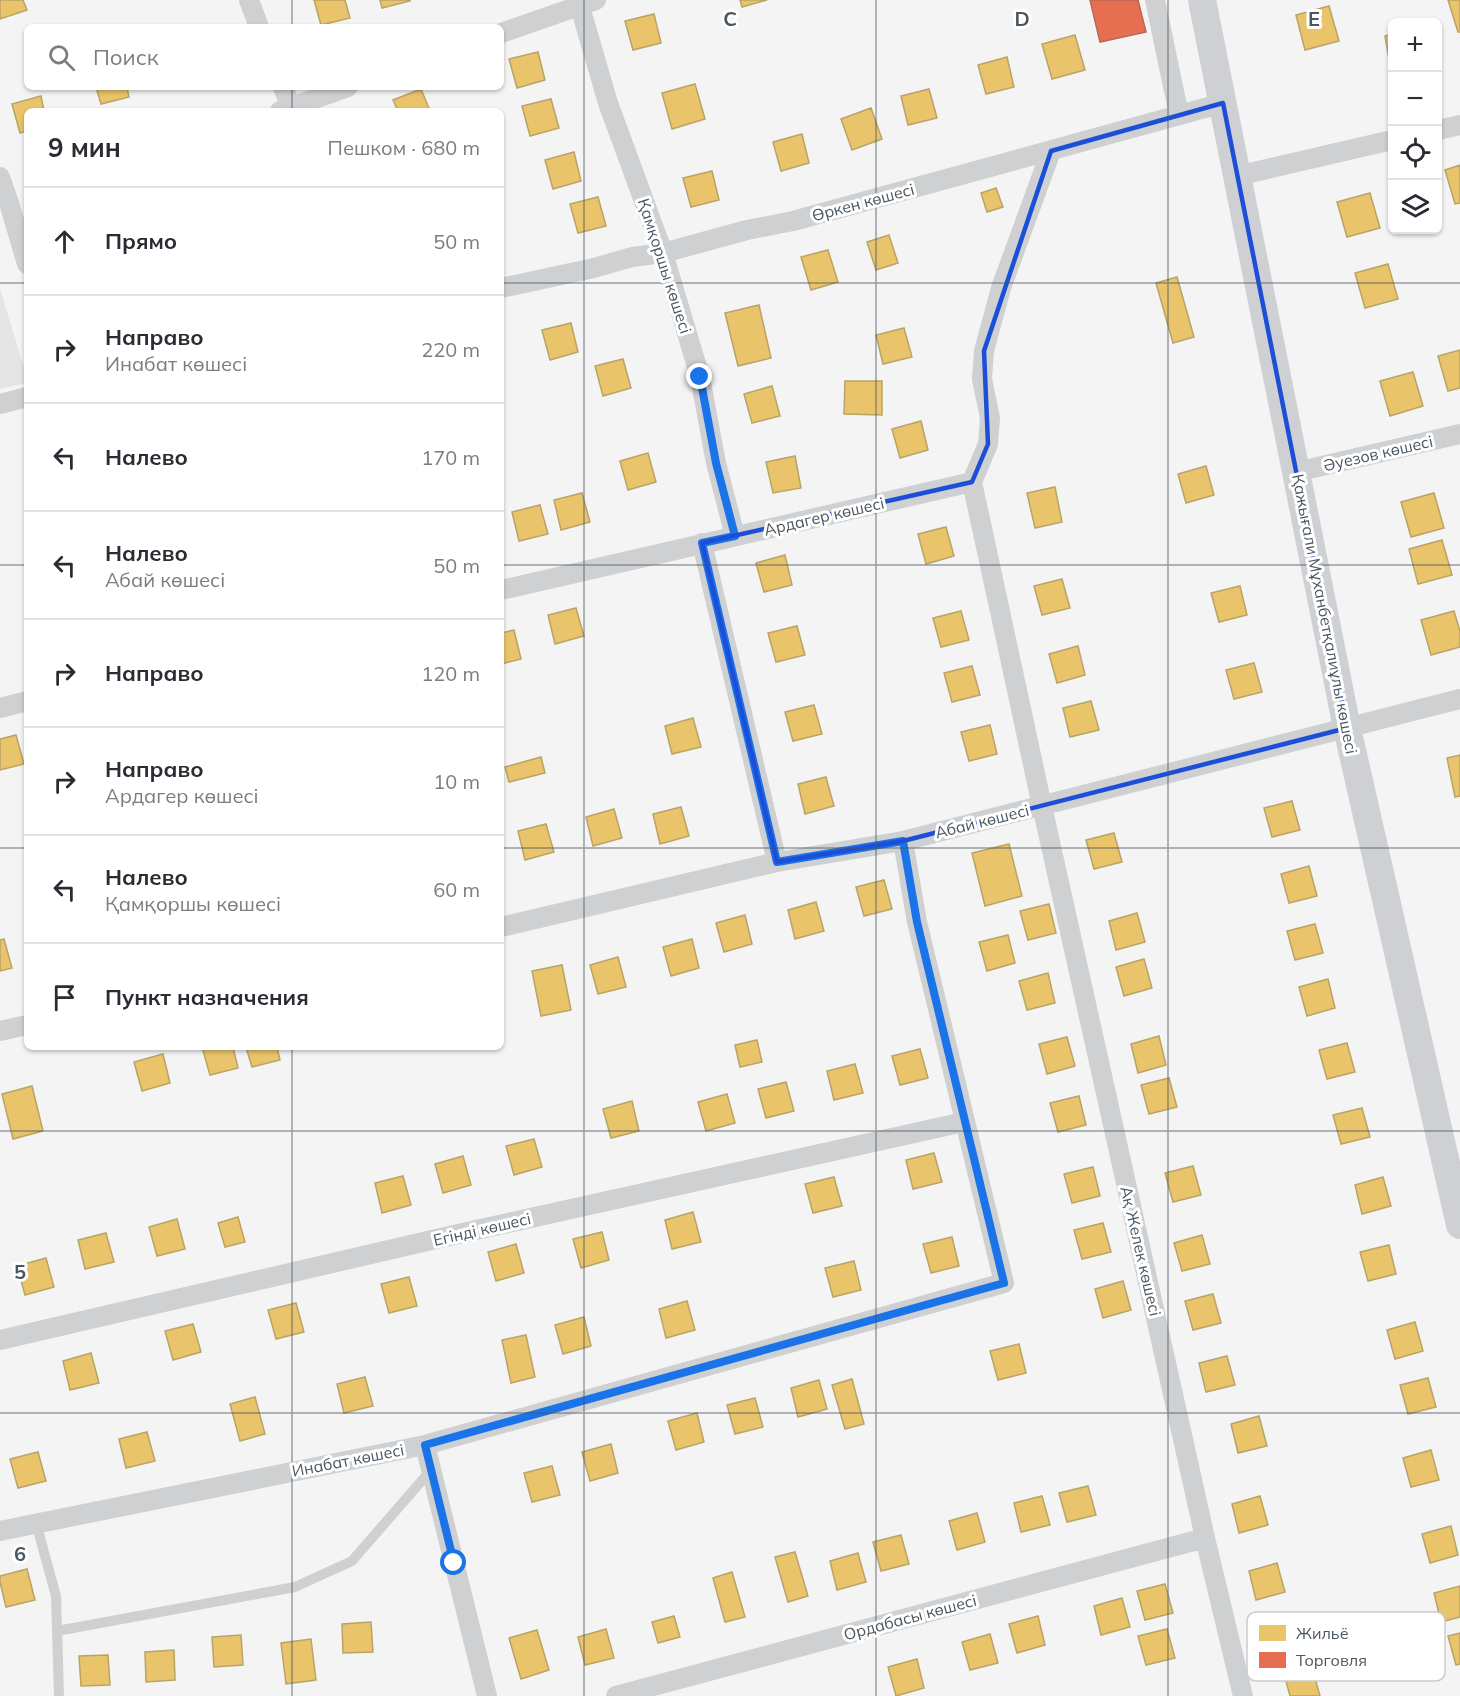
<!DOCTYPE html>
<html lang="ru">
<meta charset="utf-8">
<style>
body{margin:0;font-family:Mulish,sans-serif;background:#f2f2f3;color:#2b2b33}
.controls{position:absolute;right:18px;top:18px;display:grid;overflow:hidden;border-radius:9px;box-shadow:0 2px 4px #0004}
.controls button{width:54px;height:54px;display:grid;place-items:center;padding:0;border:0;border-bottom:2px solid #e1e1e2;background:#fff;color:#2b2b33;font:30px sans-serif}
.stop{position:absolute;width:18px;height:18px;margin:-14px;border:4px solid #1a73e8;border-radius:50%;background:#fff}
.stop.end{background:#1a73e8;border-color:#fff;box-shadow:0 2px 6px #0008}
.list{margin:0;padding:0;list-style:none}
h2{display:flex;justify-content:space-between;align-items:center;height:78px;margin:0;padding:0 24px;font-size:26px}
h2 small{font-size:20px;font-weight:400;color:#7c7c81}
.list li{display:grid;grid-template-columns:39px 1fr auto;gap:18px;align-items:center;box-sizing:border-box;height:108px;padding:0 24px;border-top:2px solid #e1e1e2}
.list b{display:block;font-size:22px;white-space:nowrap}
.list p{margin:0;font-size:20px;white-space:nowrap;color:#7c7c81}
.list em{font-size:20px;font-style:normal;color:#7c7c81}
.icon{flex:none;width:33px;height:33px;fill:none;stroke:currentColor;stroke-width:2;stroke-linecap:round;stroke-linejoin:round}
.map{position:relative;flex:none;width:1460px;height:1696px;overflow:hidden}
.search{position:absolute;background:#fff;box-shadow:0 2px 4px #0004;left:24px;top:24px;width:480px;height:66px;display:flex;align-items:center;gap:15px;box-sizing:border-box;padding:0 21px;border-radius:9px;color:#7c7c81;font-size:22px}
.panel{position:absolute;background:#fff;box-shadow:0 2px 4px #0004;left:24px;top:108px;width:480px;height:942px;border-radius:9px}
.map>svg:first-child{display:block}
</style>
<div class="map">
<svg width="1460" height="1696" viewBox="0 0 1460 1696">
<rect width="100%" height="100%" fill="#f4f4f4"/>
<path fill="#e6e5e6" d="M 0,289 L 27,377 L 27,383 L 0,389 Z"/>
<path fill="#e9c46a" stroke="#b9a367" stroke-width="1.5" d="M 0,0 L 23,0 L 27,10 L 0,19 Z
M 314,0 L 345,0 L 350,18 L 321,25 Z
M 380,0 L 410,0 L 410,1 L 382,8 Z
M 740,0 L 767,0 L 742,7 Z
M 1448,0 L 1460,0 L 1460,32 L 1458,32 Z
M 1329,6 L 1339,41 L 1305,50 L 1296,15 Z
M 654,14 L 661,43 L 633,50 L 625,21 Z
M 1392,34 L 1392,75 L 1385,36 Z
M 1075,35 L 1085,70 L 1052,79 L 1042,44 Z
M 538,52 L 545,80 L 517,88 L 509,59 Z
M 1007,57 L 1014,87 L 986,94 L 978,65 Z
M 695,84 L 705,119 L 672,129 L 662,93 Z
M 96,87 L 127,87 L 129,97 L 101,104 Z
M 421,89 L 430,111 L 398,111 L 393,100 Z
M 929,89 L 937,118 L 908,125 L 901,96 Z
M 41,96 L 44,111 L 27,111 L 27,131 L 20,133 L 12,104 Z
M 551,99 L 559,128 L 530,136 L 522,106 Z
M 871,108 L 882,139 L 852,150 L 841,119 Z
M 802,134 L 809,163 L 781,171 L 773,142 Z
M 574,152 L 581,181 L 553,189 L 545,160 Z
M 1460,165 L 1460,203 L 1455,204 L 1445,170 Z
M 712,171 L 719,200 L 691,207 L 683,178 Z
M 996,188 L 1003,207 L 987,212 L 981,193 Z
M 1370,193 L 1380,228 L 1347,237 L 1337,202 Z
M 598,197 L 606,226 L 578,233 L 570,204 Z
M 889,235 L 898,263 L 876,270 L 867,242 Z
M 828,250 L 838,282 L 811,290 L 801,257 Z
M 1388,264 L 1398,299 L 1365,308 L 1355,273 Z
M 1177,277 L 1194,337 L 1173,343 L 1156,283 Z
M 759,305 L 771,358 L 738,366 L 725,313 Z
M 571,323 L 578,352 L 550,360 L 542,330 Z
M 904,328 L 912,357 L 883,364 L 876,335 Z
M 1460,350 L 1460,388 L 1448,391 L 1438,356 Z
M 623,359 L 631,388 L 603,396 L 595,366 Z
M 1413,372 L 1423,406 L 1390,416 L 1380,381 Z
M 845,381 L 882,381 L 882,415 L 844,414 Z
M 772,386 L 780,416 L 752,423 L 744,394 Z
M 921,421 L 928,450 L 900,458 L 892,429 Z
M 648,453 L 656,482 L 628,490 L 620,461 Z
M 795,456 L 801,488 L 773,493 L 766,462 Z
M 1206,466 L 1214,495 L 1186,503 L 1178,474 Z
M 1055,487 L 1062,522 L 1035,528 L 1027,493 Z
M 582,493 L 590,522 L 561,530 L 554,500 Z
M 1434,493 L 1444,528 L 1411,537 L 1401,502 Z
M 540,505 L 548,534 L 519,541 L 512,512 Z
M 946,527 L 954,556 L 926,564 L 918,534 Z
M 1442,540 L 1452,575 L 1418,584 L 1409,549 Z
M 785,555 L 792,585 L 764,592 L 756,563 Z
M 1062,579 L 1070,608 L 1042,615 L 1034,586 Z
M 1240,586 L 1247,615 L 1219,622 L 1211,593 Z
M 576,608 L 584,636 L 555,644 L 548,615 Z
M 961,611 L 969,640 L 941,647 L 933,618 Z
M 1454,611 L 1460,631 L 1460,647 L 1431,655 L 1421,620 Z
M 797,626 L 805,655 L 776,662 L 768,633 Z
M 514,630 L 521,659 L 501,664 L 501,633 Z
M 1078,646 L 1085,675 L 1057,683 L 1049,654 Z
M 1254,663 L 1262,692 L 1234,699 L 1226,670 Z
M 972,666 L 980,695 L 952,702 L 944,673 Z
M 1091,701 L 1099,730 L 1070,737 L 1063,708 Z
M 814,705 L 822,734 L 793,741 L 785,712 Z
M 693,718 L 701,747 L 672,754 L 665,726 Z
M 990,725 L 997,754 L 969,761 L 961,732 Z
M 16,735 L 24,764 L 0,770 L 0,739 Z
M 1460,755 L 1460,796 L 1455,797 L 1447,758 Z
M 541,757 L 545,773 L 509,782 L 505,767 Z
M 826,777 L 834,806 L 805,814 L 798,784 Z
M 1292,801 L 1300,830 L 1272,837 L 1264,808 Z
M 681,807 L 689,836 L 660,844 L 653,814 Z
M 614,809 L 622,838 L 593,846 L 586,817 Z
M 546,824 L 554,852 L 525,860 L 518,831 Z
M 1114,833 L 1122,862 L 1094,869 L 1086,840 Z
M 1009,844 L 1022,896 L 985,906 L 972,853 Z
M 1309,866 L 1317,896 L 1289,903 L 1281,874 Z
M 884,880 L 892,909 L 864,916 L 856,887 Z
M 816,902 L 824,931 L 795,939 L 788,910 Z
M 1049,904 L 1056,933 L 1028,940 L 1020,911 Z
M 1137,913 L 1145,942 L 1116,950 L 1109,921 Z
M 745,915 L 752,944 L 724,952 L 716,923 Z
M 1315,924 L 1323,953 L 1295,960 L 1287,931 Z
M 1008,935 L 1015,963 L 987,971 L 979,942 Z
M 4,939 L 12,968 L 0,971 L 0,940 Z
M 692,939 L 699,968 L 671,976 L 663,947 Z
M 618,957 L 626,987 L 598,994 L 590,965 Z
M 1144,959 L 1152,988 L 1124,996 L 1116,967 Z
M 562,965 L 571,1010 L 541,1016 L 532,971 Z
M 1048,973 L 1055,1003 L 1027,1010 L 1019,981 Z
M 1328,979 L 1335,1008 L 1307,1016 L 1299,987 Z
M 1159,1036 L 1166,1065 L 1138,1073 L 1131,1044 Z
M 1067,1037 L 1075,1066 L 1047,1074 L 1039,1044 Z
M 757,1040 L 762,1062 L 740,1067 L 735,1045 Z
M 1347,1043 L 1355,1072 L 1327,1079 L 1319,1050 Z
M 202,1047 L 233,1047 L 238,1068 L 210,1075 Z
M 246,1047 L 277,1047 L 280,1060 L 252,1067 Z
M 920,1049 L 928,1078 L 900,1085 L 892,1056 Z
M 163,1054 L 170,1083 L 142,1091 L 134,1062 Z
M 855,1064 L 863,1093 L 834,1100 L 827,1071 Z
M 1169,1078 L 1177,1107 L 1149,1114 L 1141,1085 Z
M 786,1082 L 794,1111 L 766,1118 L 758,1089 Z
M 32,1086 L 43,1131 L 13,1139 L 2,1094 Z
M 727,1094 L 735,1123 L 706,1131 L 698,1102 Z
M 1079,1096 L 1086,1125 L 1058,1132 L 1050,1103 Z
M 632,1101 L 639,1131 L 611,1138 L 603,1109 Z
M 1362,1108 L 1370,1137 L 1341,1144 L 1333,1115 Z
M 534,1139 L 542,1167 L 514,1175 L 506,1146 Z
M 934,1153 L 942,1182 L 913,1189 L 906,1160 Z
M 463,1156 L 471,1185 L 443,1193 L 435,1164 Z
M 1193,1166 L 1201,1195 L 1173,1202 L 1165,1173 Z
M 1093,1167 L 1100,1196 L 1072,1203 L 1064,1174 Z
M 403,1176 L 411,1205 L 382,1213 L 375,1183 Z
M 834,1177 L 842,1206 L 813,1213 L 805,1184 Z
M 1383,1177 L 1391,1206 L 1362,1214 L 1355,1185 Z
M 693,1212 L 701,1242 L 672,1249 L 665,1220 Z
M 238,1217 L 245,1242 L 225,1247 L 218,1223 Z
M 177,1219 L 185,1249 L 157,1256 L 149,1227 Z
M 1103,1223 L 1111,1252 L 1082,1259 L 1074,1230 Z
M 602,1232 L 609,1260 L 581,1268 L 573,1239 Z
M 106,1233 L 114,1262 L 85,1269 L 78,1240 Z
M 1202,1235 L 1210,1264 L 1182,1271 L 1174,1243 Z
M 952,1237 L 959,1266 L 931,1273 L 923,1244 Z
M 516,1244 L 524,1273 L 496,1281 L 488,1252 Z
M 1389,1245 L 1396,1274 L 1368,1281 L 1360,1252 Z
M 46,1258 L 54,1287 L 25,1295 L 17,1266 Z
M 854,1261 L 861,1290 L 833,1297 L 825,1268 Z
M 409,1277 L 417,1306 L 389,1313 L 381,1284 Z
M 1123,1281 L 1131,1310 L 1103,1318 L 1095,1289 Z
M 1213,1294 L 1221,1323 L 1193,1330 L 1185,1301 Z
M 687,1301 L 695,1330 L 666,1338 L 659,1309 Z
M 296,1303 L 304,1332 L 276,1339 L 268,1310 Z
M 584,1317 L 591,1346 L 563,1354 L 555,1325 Z
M 1415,1322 L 1423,1351 L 1395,1359 L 1387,1330 Z
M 193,1324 L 201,1352 L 173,1360 L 165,1331 Z
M 526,1335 L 535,1377 L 511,1383 L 502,1340 Z
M 1019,1344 L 1026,1373 L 998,1380 L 990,1351 Z
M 91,1353 L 99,1383 L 70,1390 L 63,1361 Z
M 1227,1356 L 1235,1385 L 1206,1392 L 1199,1363 Z
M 365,1377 L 373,1406 L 344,1413 L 337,1384 Z
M 1428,1378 L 1436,1407 L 1408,1414 L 1400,1385 Z
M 852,1379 L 864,1424 L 845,1429 L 832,1385 Z
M 819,1380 L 827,1409 L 798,1417 L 791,1388 Z
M 255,1397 L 265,1434 L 240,1441 L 230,1404 Z
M 755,1398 L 763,1427 L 735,1434 L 727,1405 Z
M 697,1413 L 704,1442 L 676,1450 L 668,1421 Z
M 1259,1416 L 1267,1446 L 1238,1453 L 1231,1424 Z
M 147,1432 L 155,1461 L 126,1468 L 119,1439 Z
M 611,1444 L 618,1473 L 590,1481 L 582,1452 Z
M 1431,1450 L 1439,1480 L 1411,1487 L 1403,1458 Z
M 38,1452 L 46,1481 L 18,1488 L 10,1459 Z
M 552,1466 L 560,1495 L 532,1502 L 524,1473 Z
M 1088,1486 L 1096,1515 L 1067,1522 L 1059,1493 Z
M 1042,1496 L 1050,1525 L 1021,1532 L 1014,1503 Z
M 1260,1496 L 1268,1525 L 1239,1533 L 1232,1504 Z
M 977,1513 L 985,1542 L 957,1550 L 949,1521 Z
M 1451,1526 L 1458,1555 L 1430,1563 L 1422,1534 Z
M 901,1535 L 909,1564 L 881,1571 L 873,1542 Z
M 795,1552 L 808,1596 L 788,1602 L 775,1557 Z
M 858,1553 L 866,1582 L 837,1590 L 830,1561 Z
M 1277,1563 L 1285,1592 L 1256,1600 L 1249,1571 Z
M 27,1569 L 35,1600 L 6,1607 L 0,1582 L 0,1576 Z
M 732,1572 L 745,1617 L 725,1622 L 713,1578 Z
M 1165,1584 L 1173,1613 L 1145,1620 L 1137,1591 Z
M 1460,1586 L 1460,1617 L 1441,1622 L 1434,1593 Z
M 1122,1598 L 1130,1627 L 1101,1635 L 1094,1606 Z
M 674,1616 L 680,1637 L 658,1643 L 652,1622 Z
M 1038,1616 L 1045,1645 L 1017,1653 L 1009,1624 Z
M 371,1622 L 373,1652 L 343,1653 L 342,1624 Z
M 606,1629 L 614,1658 L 585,1665 L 578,1637 Z
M 1167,1629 L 1175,1658 L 1146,1665 L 1138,1636 Z
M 537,1630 L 549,1670 L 521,1679 L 509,1638 Z
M 1460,1633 L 1460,1664 L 1456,1665 L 1448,1636 Z
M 990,1634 L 998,1663 L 970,1670 L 962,1642 Z
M 241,1635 L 243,1665 L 214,1667 L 212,1637 Z
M 311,1639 L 316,1680 L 286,1684 L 281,1643 Z
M 174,1650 L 175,1680 L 146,1682 L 145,1652 Z
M 108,1655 L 110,1685 L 81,1686 L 79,1656 Z
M 917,1659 L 924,1688 L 896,1696 L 888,1667 Z
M 1312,1667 L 1320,1696 L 1290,1696 L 1284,1674 Z"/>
<path fill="#e76f51" stroke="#b86856" stroke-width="1.5" d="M 1090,0 L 1138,0 L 1146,32 L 1100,42 Z"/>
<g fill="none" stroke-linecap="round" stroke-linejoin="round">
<path stroke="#ced0d2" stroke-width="10" d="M 36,1523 L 56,1596 L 59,1696
M 57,1631 L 295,1587 L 352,1561 L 431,1470"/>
<path stroke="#ced0d2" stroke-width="20" d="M 249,0 L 259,27
M 578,0 L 608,103 L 663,253 L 700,377 L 716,463 L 735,536
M 1155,0 L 1179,115
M 501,33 L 596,0
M 283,87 L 291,107
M 280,111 L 348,87
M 1438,130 L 1460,125
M 1051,151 L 1001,288 L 984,351 L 982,379 L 990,418 L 988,444 L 972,482 L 1042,806 L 1205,1538 L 1243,1696
M 1237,176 L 1392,140
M 0,177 L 9,203 L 27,264
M 501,288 L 594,268 L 632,257 L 663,253 L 747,230 L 793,221 L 1223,103
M 0,404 L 27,397
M 1296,472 L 1460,434
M 702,543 L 777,862
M 501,590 L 972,482
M 0,708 L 27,701
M 501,927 L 777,862 L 903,841 L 1460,699
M 0,1031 L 27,1025
M 0,1340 L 436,1239 L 964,1122
M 425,1445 L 487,1696
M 0,1531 L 425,1445 L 1004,1283 L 917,922 L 903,841
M 616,1696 L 1205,1538"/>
<path stroke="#ced0d4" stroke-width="28" d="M 1202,0 L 1347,728 L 1460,1225"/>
</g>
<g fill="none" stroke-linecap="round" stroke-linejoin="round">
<path stroke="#1a73e8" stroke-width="8" d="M 454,1563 L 425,1445 L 1004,1283 L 917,922 L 903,841 L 777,862 L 702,543 L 735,536 L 716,463 L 700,377"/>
</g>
<path fill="none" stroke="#1d4ed8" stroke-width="4.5" stroke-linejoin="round" d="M 1223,103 L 1347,728 L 903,841 L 777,862 L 702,543 L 972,482 L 988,444 L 984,351 L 1051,151 Z"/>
<path fill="none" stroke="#4a5661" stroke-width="1.5" stroke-opacity="0.55" d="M 292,0 L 292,27M 584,0 L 584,1696M 876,0 L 876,1696M 1168,0 L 1168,1696M 292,87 L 292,111M 0,283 L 27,283M 501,283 L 1460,283M 0,565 L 27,565M 501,565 L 1460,565M 0,848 L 27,848M 501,848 L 1460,848M 292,1047 L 292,1696M 0,1131 L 1460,1131M 0,1413 L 1460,1413"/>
<g text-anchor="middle" stroke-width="6" stroke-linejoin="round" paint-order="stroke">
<g font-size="16" fill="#4a5661" stroke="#fff">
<text transform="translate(863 202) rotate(-15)" y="6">Өркен көшесі</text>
<text transform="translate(665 266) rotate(72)" y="6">Қамқоршы көшесі</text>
<text transform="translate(1378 453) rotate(-13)" y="6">Әуезов көшесі</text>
<text transform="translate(824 516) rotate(-13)" y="6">Ардагер көшесі</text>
<text transform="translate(1325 614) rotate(79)" y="6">Қажығали Мұханбетқалиұлы көшесі</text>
<text transform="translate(982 821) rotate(-14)" y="6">Абай көшесі</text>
<text transform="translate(482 1229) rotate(-13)" y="6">Егінді көшесі</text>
<text transform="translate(1141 1251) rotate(77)" y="6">Ақ Желек көшесі</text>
<text transform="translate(348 1460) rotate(-11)" y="6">Инабат көшесі</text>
<text transform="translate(910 1617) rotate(-15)" y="6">Ордабасы көшесі</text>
</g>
</g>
<rect x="1247" y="1612" width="198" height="69" rx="9" fill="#fff" stroke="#c9ccd0" stroke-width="1.5"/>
<rect x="1259" y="1625" width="27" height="16" fill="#e9c46a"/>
<rect x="1259" y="1652" width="27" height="16" fill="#e76f51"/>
<g font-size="16" fill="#4a5661">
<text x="1296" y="1639">Жильё</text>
<text x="1296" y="1666">Торговля</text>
</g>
<g font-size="20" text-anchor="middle" font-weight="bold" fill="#4a5661" stroke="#fff" stroke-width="6" stroke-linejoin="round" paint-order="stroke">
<text x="730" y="26">C</text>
<text x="1022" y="26">D</text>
<text x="1314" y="26">E</text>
<text x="20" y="1279">5</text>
<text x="20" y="1561">6</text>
</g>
</svg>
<div class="controls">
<button>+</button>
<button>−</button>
<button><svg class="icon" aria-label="locate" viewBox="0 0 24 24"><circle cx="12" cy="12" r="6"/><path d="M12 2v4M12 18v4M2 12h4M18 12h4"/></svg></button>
<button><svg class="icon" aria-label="layers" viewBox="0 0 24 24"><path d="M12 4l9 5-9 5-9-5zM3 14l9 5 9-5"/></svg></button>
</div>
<div class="stop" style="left:454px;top:1563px"></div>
<div class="stop end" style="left:700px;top:377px"></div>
<div class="search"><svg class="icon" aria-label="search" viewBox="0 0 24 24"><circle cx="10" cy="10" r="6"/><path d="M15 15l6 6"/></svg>Поиск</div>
<section class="panel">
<h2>9 мин<small>Пешком · 680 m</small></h2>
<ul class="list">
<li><svg class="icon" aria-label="ahead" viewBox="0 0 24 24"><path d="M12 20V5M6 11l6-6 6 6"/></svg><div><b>Прямо</b></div><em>50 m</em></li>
<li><svg class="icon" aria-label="right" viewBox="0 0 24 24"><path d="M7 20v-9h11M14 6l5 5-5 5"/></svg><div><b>Направо</b><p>Инабат көшесі</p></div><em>220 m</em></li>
<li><svg class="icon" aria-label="left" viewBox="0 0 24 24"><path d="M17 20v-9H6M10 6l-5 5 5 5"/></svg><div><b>Налево</b></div><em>170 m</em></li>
<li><svg class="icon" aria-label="left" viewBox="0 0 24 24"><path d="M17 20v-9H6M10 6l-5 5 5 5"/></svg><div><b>Налево</b><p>Абай көшесі</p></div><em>50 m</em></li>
<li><svg class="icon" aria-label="right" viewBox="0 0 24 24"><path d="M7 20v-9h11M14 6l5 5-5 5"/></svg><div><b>Направо</b></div><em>120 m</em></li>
<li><svg class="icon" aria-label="right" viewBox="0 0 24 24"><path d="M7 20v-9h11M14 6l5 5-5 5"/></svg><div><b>Направо</b><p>Ардагер көшесі</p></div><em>10 m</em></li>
<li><svg class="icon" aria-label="left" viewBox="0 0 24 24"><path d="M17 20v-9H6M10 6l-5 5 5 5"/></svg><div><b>Налево</b><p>Қамқоршы көшесі</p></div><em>60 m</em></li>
<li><svg class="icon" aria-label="arrive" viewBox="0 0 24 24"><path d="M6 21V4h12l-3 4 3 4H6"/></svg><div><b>Пункт назначения</b></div></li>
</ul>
</section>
</div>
